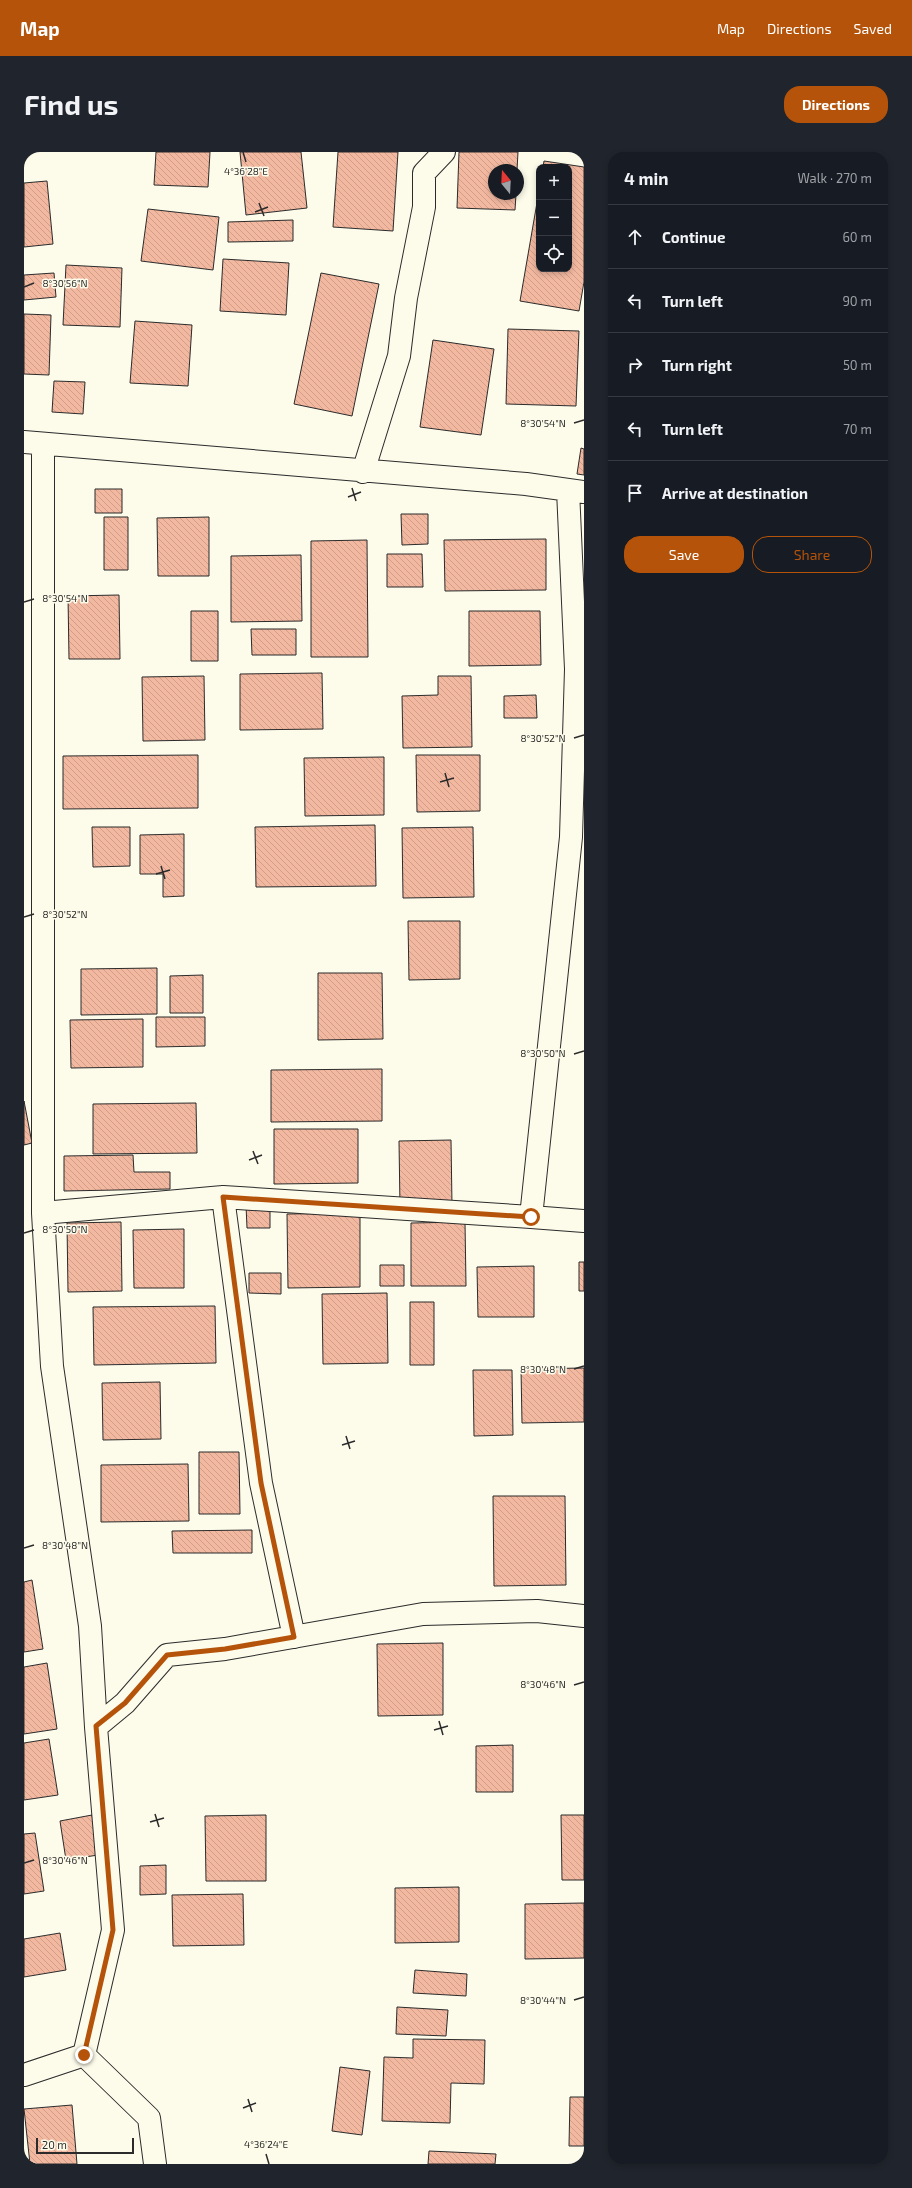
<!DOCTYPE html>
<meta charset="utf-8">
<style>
body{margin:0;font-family:"Exo 2",sans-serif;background:#20242c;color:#f1f3f6}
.controls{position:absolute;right:12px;top:12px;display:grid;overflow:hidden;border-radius:8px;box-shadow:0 2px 6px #0003}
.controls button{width:36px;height:36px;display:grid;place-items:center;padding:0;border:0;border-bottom:1px solid #363941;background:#171b24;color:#f1f3f6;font:20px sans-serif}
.compass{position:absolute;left:464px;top:12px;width:36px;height:36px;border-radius:50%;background:#171b24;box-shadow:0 2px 6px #0003;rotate:342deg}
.scale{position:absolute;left:12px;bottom:10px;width:98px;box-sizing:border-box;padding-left:4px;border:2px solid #2b2b2b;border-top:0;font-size:11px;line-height:14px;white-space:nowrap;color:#2b2b2b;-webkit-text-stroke:3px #fdfbea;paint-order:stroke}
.stop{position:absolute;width:12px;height:12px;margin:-9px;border:3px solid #b45309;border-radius:50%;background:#fff}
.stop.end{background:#b45309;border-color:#fff;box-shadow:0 1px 4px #0008}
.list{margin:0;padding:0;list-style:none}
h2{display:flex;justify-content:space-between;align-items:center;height:52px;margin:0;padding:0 16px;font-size:17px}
h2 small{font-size:13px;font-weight:400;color:#9ea1a6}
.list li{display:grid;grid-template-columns:26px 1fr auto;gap:12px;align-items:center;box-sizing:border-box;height:64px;padding:0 16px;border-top:1px solid #363941}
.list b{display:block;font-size:15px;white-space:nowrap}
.list em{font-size:13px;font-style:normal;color:#9ea1a6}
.actions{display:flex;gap:8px;padding:12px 16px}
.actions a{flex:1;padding:9px 0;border:1px solid #b45309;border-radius:16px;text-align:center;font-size:14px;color:#b45309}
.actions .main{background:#b45309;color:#fff}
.icon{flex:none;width:22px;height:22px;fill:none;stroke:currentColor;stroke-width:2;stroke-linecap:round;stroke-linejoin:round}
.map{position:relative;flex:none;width:560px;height:2012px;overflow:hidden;border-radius:16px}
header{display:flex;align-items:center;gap:24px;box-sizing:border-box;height:56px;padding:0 20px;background:#b45309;color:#fff}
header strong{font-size:19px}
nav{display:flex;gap:22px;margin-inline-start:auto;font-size:14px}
.intro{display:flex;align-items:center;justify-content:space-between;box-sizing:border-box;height:96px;padding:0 24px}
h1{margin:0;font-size:28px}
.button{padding:10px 18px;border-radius:16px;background:#b45309;color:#fff;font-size:14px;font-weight:700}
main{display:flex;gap:24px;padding:0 24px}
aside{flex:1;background:#171b24;border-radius:16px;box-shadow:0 2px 6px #0003}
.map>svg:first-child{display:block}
</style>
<header>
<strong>Map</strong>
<nav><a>Map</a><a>Directions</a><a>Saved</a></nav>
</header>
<div class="intro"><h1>Find us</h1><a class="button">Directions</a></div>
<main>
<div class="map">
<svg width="560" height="2012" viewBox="0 0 560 2012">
<defs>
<pattern id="building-back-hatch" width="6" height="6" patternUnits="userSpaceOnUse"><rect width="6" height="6" fill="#f2b8a0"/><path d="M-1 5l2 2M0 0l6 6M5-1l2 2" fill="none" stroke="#d09e8a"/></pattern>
</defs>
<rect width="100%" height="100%" fill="#fdfbea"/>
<path fill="url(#building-back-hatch)" stroke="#2b2b2b" d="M 132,0 L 186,0 L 184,35 L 130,33 Z
M 216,0 L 277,0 L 283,56 L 222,63 Z
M 314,0 L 374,0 L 369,79 L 309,75 Z
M 435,0 L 494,0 L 493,18 L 470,18 L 470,42 L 492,42 L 491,58 L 433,56 Z
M 520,9 L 560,15 L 560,130 L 555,159 L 496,149 L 515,39 L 515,117 L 545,117 L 545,15 L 519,15 Z
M 23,29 L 29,92 L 0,95 L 0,31 Z
M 124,57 L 195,65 L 189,118 L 117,109 Z
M 269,68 L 269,89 L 204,90 L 204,70 Z
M 199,107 L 265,111 L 262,163 L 196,159 Z
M 42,113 L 98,116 L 96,175 L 39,173 Z
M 30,121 L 32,145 L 0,148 L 0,123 Z
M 297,121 L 355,132 L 328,264 L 270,252 Z
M 0,162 L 27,163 L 25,223 L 0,222 Z
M 111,169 L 168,173 L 164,234 L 106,231 Z
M 484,177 L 555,179 L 552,254 L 482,252 Z
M 409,188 L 470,197 L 457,283 L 396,275 Z
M 30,229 L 61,230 L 59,262 L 28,260 Z
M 557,296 L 560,297 L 560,323 L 553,322 Z
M 71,337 L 98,337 L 98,361 L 71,361 Z
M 377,362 L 404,362 L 404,392 L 378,393 Z
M 80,365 L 104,365 L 104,418 L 80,418 Z
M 185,365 L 185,424 L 134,424 L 133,366 Z
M 522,387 L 522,438 L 421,439 L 420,388 Z
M 343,388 L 344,505 L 287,505 L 287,389 Z
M 363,402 L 398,402 L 399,435 L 363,435 Z
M 277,403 L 278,469 L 207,470 L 207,404 Z
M 95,443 L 96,507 L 45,507 L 44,444 Z
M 167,459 L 194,459 L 194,509 L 167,509 Z
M 445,459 L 516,459 L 517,513 L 445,514 Z
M 227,477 L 272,477 L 272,503 L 228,503 Z
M 298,521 L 299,577 L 216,578 L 216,522 Z
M 180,524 L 181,588 L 119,589 L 118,525 Z
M 414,524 L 447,524 L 448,595 L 379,596 L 378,544 L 414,543 Z
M 512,543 L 513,566 L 480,566 L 480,544 Z
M 174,603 L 174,656 L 39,657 L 39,604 Z
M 392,603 L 456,603 L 456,659 L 393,660 Z
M 360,605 L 360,663 L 281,664 L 280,606 Z
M 351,673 L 352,734 L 232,735 L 231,675 Z
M 68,675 L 106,675 L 106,714 L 69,715 Z
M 449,675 L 450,745 L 379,746 L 378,676 Z
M 160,682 L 160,744 L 139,745 L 139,722 L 116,722 L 116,683 Z
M 384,769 L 436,769 L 436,827 L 385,828 Z
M 133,816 L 133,862 L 57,863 L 57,817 Z
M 294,821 L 358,821 L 359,887 L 294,888 Z
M 179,823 L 179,861 L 146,861 L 146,824 Z
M 132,865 L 181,865 L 181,894 L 132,895 Z
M 119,867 L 119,915 L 47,916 L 46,868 Z
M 358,917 L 358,969 L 247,970 L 247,918 Z
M 0,949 L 8,991 L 0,993 Z
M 172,951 L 173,1001 L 69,1002 L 69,952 Z
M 250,977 L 334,977 L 334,1031 L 250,1032 Z
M 427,988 L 428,1053 L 376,1055 L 375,989 Z
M 109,1003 L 110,1020 L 146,1020 L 146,1037 L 40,1039 L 40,1004 Z
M 246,1052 L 246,1076 L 223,1076 L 222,1053 Z
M 336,1061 L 336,1135 L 264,1136 L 263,1062 Z
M 97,1070 L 98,1139 L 44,1140 L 43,1071 Z
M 441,1070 L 442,1134 L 387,1134 L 387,1071 Z
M 160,1077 L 160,1136 L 110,1136 L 109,1078 Z
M 555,1110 L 560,1110 L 560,1139 L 555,1139 Z
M 356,1113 L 380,1113 L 380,1134 L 356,1134 Z
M 510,1114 L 510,1165 L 454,1165 L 453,1115 Z
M 225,1121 L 257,1121 L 257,1142 L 225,1141 Z
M 363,1141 L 364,1211 L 299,1212 L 298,1142 Z
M 386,1150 L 410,1150 L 410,1213 L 386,1213 Z
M 191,1154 L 192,1211 L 70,1213 L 69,1155 Z
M 560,1216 L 560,1270 L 498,1271 L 497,1217 Z
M 449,1218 L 488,1218 L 489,1283 L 450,1284 Z
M 136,1230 L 137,1287 L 79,1288 L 78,1231 Z
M 175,1300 L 215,1300 L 216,1362 L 175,1362 Z
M 164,1312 L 165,1369 L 77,1370 L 77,1313 Z
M 469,1344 L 541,1344 L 542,1433 L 470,1434 Z
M 228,1378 L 228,1401 L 149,1401 L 148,1379 Z
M 8,1428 L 19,1497 L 0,1500 L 0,1430 Z
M 419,1491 L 419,1563 L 354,1564 L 353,1492 Z
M 23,1511 L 33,1577 L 0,1582 L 0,1515 Z
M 25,1587 L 34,1643 L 0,1648 L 0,1591 Z
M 489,1593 L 489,1640 L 452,1640 L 452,1594 Z
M 68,1663 L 74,1703 L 42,1708 L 36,1669 Z
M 242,1663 L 242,1729 L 182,1729 L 181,1664 Z
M 537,1663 L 560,1663 L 560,1728 L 538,1728 Z
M 11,1681 L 20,1739 L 0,1742 L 0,1682 Z
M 142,1713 L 142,1742 L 116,1743 L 116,1714 Z
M 435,1735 L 435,1790 L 371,1791 L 371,1736 Z
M 219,1742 L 220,1793 L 149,1794 L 148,1743 Z
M 560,1751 L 560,1806 L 501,1807 L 501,1752 Z
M 36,1781 L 42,1818 L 0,1825 L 0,1787 Z
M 391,1818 L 443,1822 L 442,1844 L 389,1841 Z
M 373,1855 L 424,1858 L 422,1884 L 372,1882 Z
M 389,1887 L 461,1888 L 460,1932 L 427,1931 L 426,1971 L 358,1969 L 360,1905 L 389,1906 Z
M 316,1915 L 346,1919 L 338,1983 L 308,1979 Z
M 546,1945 L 560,1945 L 560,1994 L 545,1994 Z
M 48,1953 L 53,2012 L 6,2012 L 0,1957 Z
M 405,1999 L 472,2002 L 471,2012 L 404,2012 Z"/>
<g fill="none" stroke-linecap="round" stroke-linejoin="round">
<g stroke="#2b2b2b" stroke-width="24">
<path id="minor" d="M 0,290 L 502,332 L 560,340
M 19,292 L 19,1061 L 28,1214 L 66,1474 L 72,1575 L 89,1778 L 60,1903
M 339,320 L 375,204 L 382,146 L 400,55 L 400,21 L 420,0
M 544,338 L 552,517 L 547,685 L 507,1065 L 560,1069
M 199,1045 L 237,1331 L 270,1485
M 19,1061 L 199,1045 L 507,1065
M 72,1575 L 101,1551 L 143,1503 L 201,1497 L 399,1462 L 513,1459 L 560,1464
M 60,1903 L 125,1966 L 131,2012
M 0,1923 L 60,1903"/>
</g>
<use href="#minor" stroke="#fdfbea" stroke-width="22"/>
</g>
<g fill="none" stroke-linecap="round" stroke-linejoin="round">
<path stroke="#b45309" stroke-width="5" d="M 60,1903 L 89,1778 L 72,1574 L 101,1551 L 143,1503 L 201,1497 L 270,1485 L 237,1331 L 199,1045 L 507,1065"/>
</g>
<path fill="none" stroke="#2b2b2b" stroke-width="1.5" d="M 219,0 L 222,10M 235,51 L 240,64M 231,60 L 244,55M 0,135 L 10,131M 550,271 L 560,268M 328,336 L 332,349M 324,345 L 337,340M 0,450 L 10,447M 550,586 L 560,583M 421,621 L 425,635M 416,630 L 430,626M 137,714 L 141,727M 132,722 L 146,718M 0,765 L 10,762M 550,902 L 560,899M 229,999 L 234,1012M 225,1008 L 238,1003M 0,1081 L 10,1078M 550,1217 L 560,1214M 322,1284 L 326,1297M 318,1293 L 331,1289M 0,1396 L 10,1393M 550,1533 L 560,1530M 415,1569 L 419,1583M 410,1578 L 424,1574M 131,1662 L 135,1675M 126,1670 L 140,1666M 0,1711 L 10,1708M 550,1848 L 560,1845M 224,1947 L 228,1960M 219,1956 L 232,1951M 242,2002 L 245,2012"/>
<g font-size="10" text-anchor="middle" fill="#2b2b2b" stroke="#fdfbea" stroke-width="3" stroke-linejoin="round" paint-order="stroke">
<text x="222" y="23">4°36'28"E</text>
<text x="41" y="135">8°30'56"N</text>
<text x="519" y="275">8°30'54"N</text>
<text x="41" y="450">8°30'54"N</text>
<text x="519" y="590">8°30'52"N</text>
<text x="41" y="766">8°30'52"N</text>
<text x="519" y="905">8°30'50"N</text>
<text x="41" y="1081">8°30'50"N</text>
<text x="519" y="1221">8°30'48"N</text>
<text x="41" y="1397">8°30'48"N</text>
<text x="519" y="1536">8°30'46"N</text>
<text x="41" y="1712">8°30'46"N</text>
<text x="519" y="1852">8°30'44"N</text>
<text x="242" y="1996">4°36'24"E</text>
</g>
</svg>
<div class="controls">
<button>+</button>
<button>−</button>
<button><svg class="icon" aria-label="locate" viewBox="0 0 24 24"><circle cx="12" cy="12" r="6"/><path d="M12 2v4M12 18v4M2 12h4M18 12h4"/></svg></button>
</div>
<svg class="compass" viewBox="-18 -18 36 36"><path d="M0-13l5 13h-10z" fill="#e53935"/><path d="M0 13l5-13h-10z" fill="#9ea1a6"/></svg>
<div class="scale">20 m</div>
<div class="stop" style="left:507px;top:1065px"></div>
<div class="stop end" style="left:60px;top:1903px"></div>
</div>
<aside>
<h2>4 min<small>Walk · 270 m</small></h2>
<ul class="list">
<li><svg class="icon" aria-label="ahead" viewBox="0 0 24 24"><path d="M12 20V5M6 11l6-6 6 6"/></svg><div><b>Continue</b></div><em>60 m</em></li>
<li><svg class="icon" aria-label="left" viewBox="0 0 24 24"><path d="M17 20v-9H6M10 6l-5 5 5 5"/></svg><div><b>Turn left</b></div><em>90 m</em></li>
<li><svg class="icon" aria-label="right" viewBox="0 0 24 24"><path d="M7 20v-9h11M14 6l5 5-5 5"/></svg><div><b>Turn right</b></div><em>50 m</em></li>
<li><svg class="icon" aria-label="left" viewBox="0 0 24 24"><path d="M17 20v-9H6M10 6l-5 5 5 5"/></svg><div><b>Turn left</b></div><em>70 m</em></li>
<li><svg class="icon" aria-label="arrive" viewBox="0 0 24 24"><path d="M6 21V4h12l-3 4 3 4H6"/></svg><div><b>Arrive at destination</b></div></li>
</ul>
<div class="actions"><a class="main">Save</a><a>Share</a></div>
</aside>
</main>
